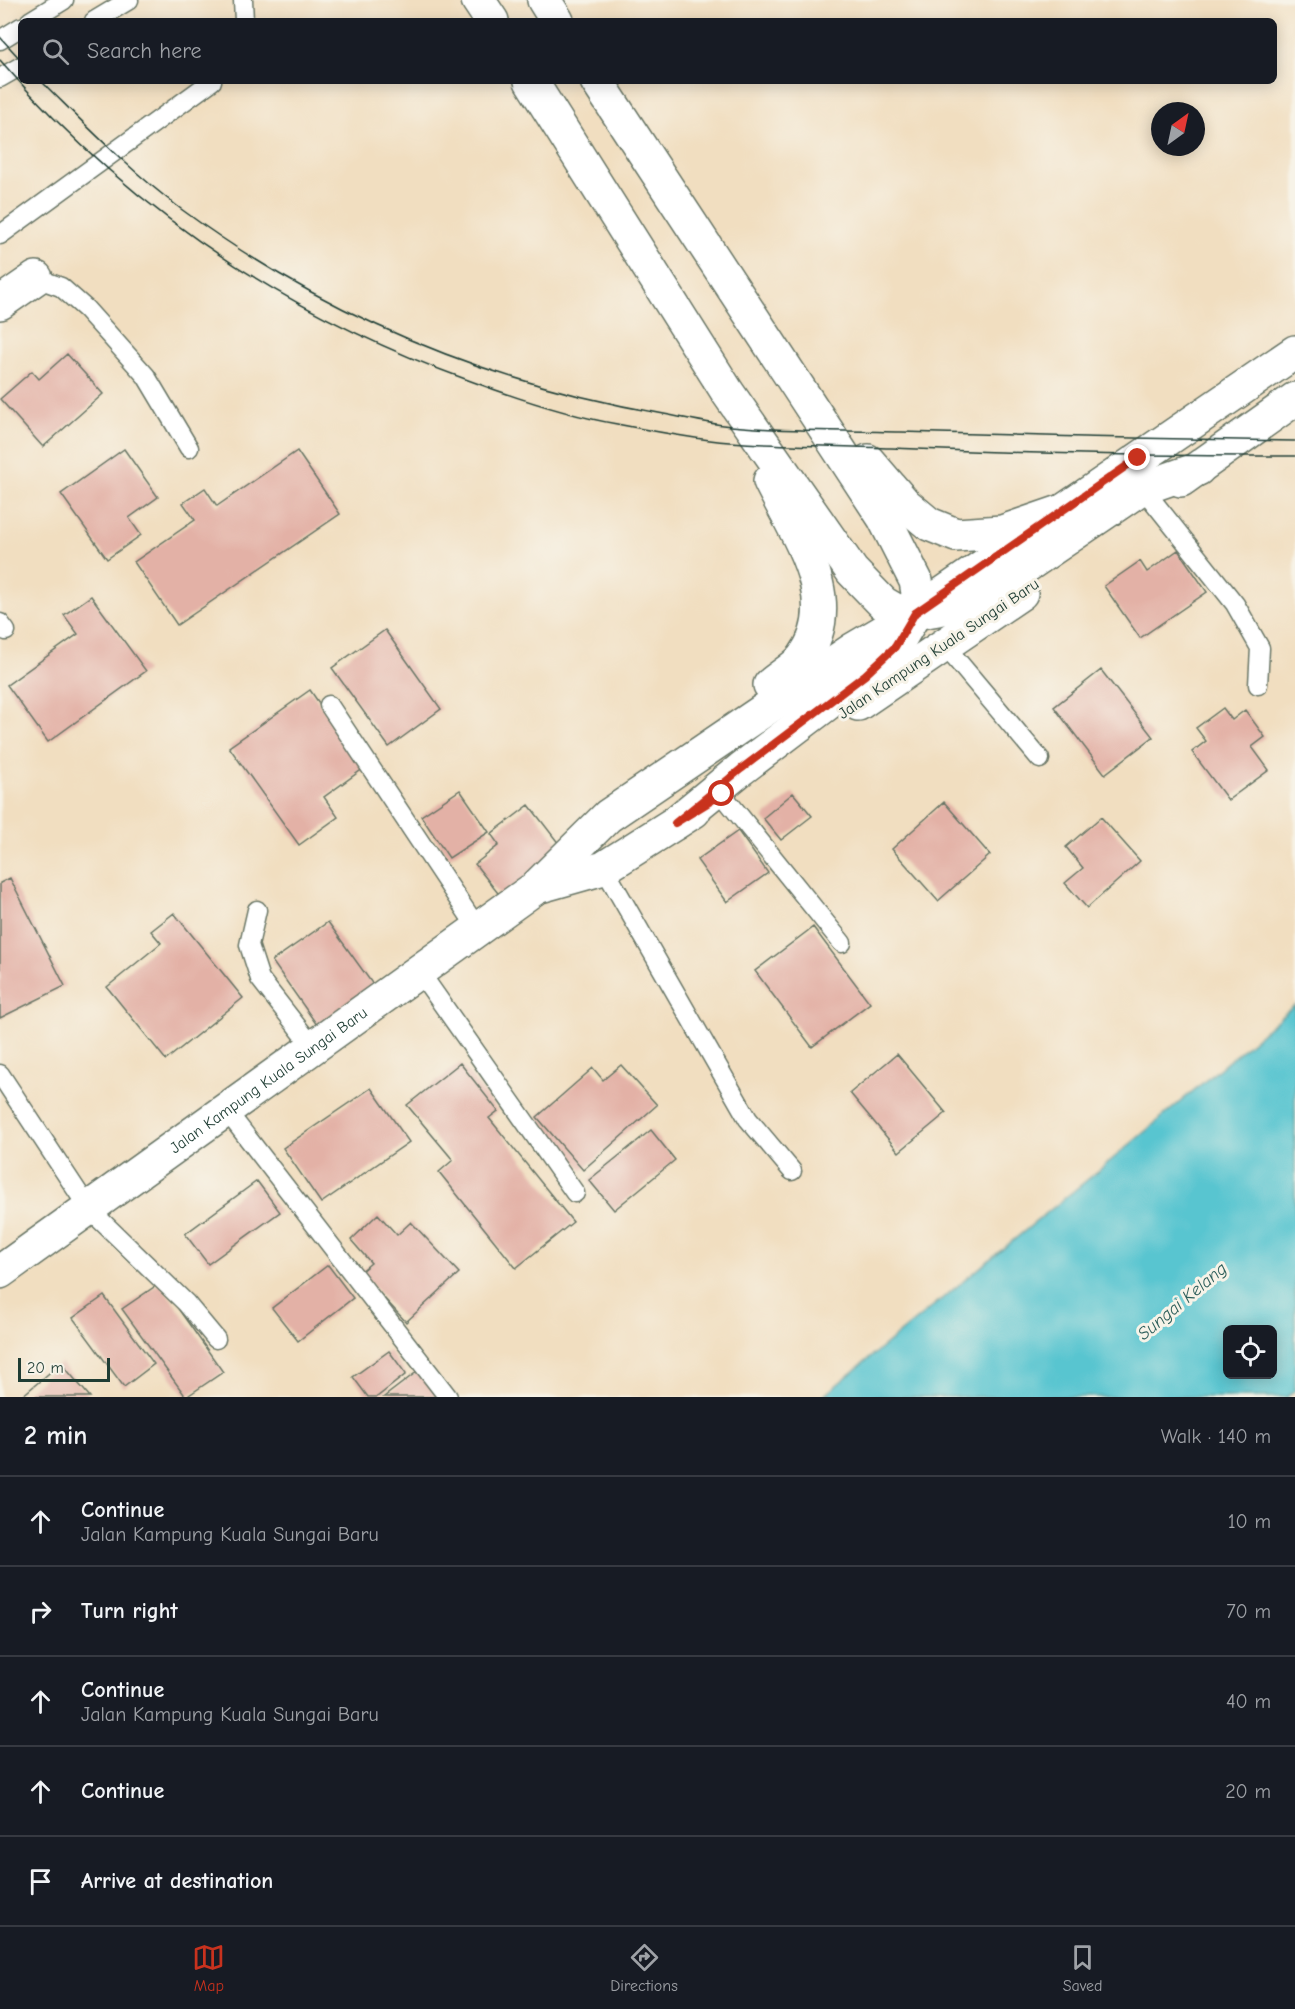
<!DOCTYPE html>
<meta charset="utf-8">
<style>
body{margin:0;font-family:"Comic Neue",sans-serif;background:#242831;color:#f1f3f6}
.controls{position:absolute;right:18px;bottom:18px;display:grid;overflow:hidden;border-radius:9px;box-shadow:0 3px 15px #0003}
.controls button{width:54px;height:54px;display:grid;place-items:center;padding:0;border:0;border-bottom:2px solid #363941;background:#171b24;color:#f1f3f6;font:30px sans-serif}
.compass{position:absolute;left:1151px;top:102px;width:54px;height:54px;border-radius:50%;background:#171b24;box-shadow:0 3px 15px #0003;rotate:33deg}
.scale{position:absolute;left:18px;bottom:15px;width:92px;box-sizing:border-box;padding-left:6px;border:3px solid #1f3d34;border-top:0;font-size:16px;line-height:21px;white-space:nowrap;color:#1f3d34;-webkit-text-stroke:4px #f7f3e8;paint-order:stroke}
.stop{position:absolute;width:18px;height:18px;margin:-14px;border:4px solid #c8321e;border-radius:50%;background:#fff}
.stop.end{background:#c8321e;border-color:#fff;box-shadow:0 2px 6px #0008}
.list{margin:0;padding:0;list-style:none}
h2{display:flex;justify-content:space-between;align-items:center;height:78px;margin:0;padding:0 24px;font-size:26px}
h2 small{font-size:20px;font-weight:400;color:#9ea1a6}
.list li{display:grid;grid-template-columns:39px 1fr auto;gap:18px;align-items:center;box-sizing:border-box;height:90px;padding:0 24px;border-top:2px solid #363941}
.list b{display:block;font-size:22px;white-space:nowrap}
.list p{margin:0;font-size:20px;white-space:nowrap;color:#9ea1a6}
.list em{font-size:20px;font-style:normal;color:#9ea1a6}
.icon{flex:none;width:33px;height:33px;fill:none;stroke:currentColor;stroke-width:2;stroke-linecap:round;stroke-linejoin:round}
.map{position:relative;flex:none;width:1295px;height:1397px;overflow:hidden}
.search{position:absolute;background:#171b24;box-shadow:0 3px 15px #0003;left:18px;right:18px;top:18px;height:66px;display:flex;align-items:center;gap:15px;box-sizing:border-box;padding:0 21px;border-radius:9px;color:#9ea1a6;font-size:22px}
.sheet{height:528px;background:#171b24}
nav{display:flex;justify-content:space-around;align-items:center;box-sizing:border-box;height:84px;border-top:2px solid #363941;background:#171b24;font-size:16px;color:#9ea1a6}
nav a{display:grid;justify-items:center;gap:3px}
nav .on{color:#c8321e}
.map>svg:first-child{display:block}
</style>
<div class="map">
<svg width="1295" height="1397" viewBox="0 0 1295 1397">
<rect width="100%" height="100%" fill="#f7f3e8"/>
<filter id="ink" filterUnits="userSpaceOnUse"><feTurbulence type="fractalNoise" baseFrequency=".0167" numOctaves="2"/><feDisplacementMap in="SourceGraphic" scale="12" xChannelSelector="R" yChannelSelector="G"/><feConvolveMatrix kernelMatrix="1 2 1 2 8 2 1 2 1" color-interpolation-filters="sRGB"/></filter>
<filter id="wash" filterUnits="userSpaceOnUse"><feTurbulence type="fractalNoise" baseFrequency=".008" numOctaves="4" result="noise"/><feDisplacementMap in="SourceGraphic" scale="24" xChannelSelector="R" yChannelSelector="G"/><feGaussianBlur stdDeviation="1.35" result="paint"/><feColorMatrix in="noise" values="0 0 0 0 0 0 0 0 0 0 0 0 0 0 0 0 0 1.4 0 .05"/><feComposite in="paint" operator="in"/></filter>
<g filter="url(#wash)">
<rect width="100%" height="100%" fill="#f1dec0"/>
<path fill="#59c5d0" stroke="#3c8182" stroke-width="1.5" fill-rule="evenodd" d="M 1295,1005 L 1295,1390 L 1287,1397 L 822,1397 L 1109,1162 ZM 1228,1330 L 1272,1330 L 1272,1374 L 1228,1374 Z"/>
<g id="blocks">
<path fill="#e3b1a6" d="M 67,354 L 103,394 L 43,447 L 0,399 L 32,371 L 39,379 Z
M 124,449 L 158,497 L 129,518 L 141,535 L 107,559 L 61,494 Z
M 297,451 L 340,514 L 177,625 L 134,562 L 195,520 L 183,503 L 205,488 L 217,506 Z
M 1178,550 L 1207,592 L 1140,638 L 1104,586 L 1140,561 L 1147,572 Z
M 91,596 L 146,671 L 48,742 L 7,685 L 78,634 L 64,615 Z
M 385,630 L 441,709 L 389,747 L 332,668 Z
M 1101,670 L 1153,737 L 1105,774 L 1054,707 Z
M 310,690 L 364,768 L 324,797 L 338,817 L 299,845 L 229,747 Z
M 1223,708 L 1232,720 L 1245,710 L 1265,737 L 1252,747 L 1269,770 L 1228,800 L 1192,752 L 1206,741 L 1196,728 Z
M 460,790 L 489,832 L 449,858 L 421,816 Z
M 793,793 L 812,816 L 781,840 L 763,818 Z
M 944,802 L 990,855 L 938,901 L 892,849 Z
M 529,805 L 563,849 L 501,897 L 475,864 L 499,845 L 491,834 Z
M 1101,817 L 1140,861 L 1087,908 L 1065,883 L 1083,868 L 1066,847 Z
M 738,831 L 768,873 L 727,902 L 697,860 Z
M 10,878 L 65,986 L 0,1018 L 0,883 Z
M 174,913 L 243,998 L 166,1060 L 107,987 L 161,943 L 151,931 Z
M 328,922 L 374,986 L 317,1025 L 272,961 Z
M 813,927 L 870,1003 L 812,1047 L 755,971 Z
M 897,1054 L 946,1113 L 899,1152 L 850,1093 Z
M 460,1063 L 498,1111 L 489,1118 L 573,1222 L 516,1268 L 439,1172 L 453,1160 L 407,1105 Z
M 621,1065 L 657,1105 L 583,1170 L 537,1117 L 593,1068 L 603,1080 Z
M 371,1088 L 409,1142 L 321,1203 L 283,1148 Z
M 651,1130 L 675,1160 L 614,1210 L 589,1180 Z
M 257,1181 L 280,1212 L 208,1264 L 185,1234 Z
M 378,1214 L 397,1235 L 411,1222 L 459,1273 L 406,1322 L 360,1272 L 371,1263 L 351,1240 Z
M 328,1265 L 353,1298 L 298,1341 L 272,1308 Z
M 160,1283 L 223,1372 L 186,1397 L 122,1309 Z
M 104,1296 L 154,1364 L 124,1387 L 73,1318 Z
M 389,1351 L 406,1374 L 377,1397 L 368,1397 L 353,1377 Z
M 61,1363 L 90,1397 L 21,1397 Z
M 418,1371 L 439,1397 L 384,1397 Z"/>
</g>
</g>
<g filter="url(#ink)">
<use href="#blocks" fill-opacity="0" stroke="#687565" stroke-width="1.5"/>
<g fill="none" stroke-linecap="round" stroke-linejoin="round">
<g stroke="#687565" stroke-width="21">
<path id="lane" d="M 243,0 L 244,21
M 30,21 L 64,0
M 94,21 L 129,0
M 0,40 L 21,27
M 0,78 L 21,66
M 0,235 L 212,81
M 36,278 L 61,287 L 86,309 L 146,376 L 189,448
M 1152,500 L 1235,604 L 1260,648 L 1258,685
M 0,623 L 6,631
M 945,646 L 1040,759
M 329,705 L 478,929
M 722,794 L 842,943
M 604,868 L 748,1119 L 792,1171
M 257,910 L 249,945 L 260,979 L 313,1047
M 419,971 L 575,1193
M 0,1074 L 89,1209 L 186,1303 L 216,1339
M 226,1110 L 448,1397"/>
</g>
<g stroke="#687565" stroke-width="36">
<path id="street" d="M 0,303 L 36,278"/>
</g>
<g stroke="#687565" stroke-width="36">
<g id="secondary">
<path d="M 478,0 L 492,21"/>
<path d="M 544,0 L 557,21"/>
<path d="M 531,81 L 728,393 L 852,571 L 883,603 L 895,610 L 915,613 L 955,606 L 991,590 L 1138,490 L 1198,469"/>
<path d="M 597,81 L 884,518 L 916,581 L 918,593 L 915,613 L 895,647 L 865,675 L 741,769 L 675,823"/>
<path d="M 868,461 L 905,504 L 929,524 L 956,535 L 1002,532 L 1063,511 L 1295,352"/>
<path d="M 1181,480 L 1295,399"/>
<path d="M 770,481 C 795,533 846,602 803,658 C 795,668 780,676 770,685"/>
<path d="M 858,704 L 1021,593"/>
<path d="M 537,887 L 604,868 L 694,811"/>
<path id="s1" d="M 0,1272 L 535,888 L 608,816 L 854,649 L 915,613 L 1063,511"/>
</g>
</g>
<use href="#lane" stroke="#fff" stroke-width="18"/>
<use href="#street" stroke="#fff" stroke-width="33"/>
<use href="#secondary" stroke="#fff" stroke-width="33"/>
<path stroke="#1f3d34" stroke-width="1.5" d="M 0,37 L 21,60
M 0,60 C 127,207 285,314 468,380 C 516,398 566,415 617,424 C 653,431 692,439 729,442 C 783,446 837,446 891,448 C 1026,454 1160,456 1295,456
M 41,81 C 86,125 130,171 181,209 C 326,316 487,383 664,414 C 686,418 709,424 731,426 C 787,432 845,430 901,432 C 1032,436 1164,439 1295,441"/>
</g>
</g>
<g fill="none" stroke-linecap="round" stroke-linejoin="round" filter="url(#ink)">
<path stroke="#c8321e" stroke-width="8" d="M 722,794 L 675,823 L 741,769 L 865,675 L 895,647 L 915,613 L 1138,458"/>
</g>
<g text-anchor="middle" stroke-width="6" stroke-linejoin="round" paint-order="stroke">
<g font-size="16" fill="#1f3d34" stroke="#f7f3e8">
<text transform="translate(938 648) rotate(-34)" y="6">Jalan Kampung Kuala Sungai Baru</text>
<text dy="6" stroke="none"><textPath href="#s1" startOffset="330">Jalan Kampung Kuala Sungai Baru</textPath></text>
</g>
<g font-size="18" font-style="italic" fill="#2e5f5b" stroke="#f7f3e8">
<text transform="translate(1182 1301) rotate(-40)" y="6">Sungai Kelang</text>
</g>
</g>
</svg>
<div class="controls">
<button><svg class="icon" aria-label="locate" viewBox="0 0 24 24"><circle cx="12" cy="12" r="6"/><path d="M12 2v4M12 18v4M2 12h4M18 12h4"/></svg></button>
</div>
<svg class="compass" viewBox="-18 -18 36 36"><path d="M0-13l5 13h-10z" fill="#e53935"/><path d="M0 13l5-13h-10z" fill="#9ea1a6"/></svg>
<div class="scale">20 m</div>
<div class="stop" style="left:722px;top:794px"></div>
<div class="stop end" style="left:1138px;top:458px"></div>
<div class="search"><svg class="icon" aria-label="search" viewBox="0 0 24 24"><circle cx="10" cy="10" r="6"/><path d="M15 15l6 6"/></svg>Search here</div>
</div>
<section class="sheet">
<h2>2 min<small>Walk · 140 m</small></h2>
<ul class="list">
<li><svg class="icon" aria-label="ahead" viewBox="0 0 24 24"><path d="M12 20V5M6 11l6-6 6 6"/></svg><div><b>Continue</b><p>Jalan Kampung Kuala Sungai Baru</p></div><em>10 m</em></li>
<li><svg class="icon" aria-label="right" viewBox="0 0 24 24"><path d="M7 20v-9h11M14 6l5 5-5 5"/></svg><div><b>Turn right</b></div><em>70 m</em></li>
<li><svg class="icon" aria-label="ahead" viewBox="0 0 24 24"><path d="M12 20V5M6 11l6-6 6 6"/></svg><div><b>Continue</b><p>Jalan Kampung Kuala Sungai Baru</p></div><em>40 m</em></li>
<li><svg class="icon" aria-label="ahead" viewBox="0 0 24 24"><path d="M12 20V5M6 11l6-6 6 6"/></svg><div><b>Continue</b></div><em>20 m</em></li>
<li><svg class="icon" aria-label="arrive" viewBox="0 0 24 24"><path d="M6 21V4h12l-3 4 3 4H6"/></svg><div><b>Arrive at destination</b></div></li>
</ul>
</section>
<nav>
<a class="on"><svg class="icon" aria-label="map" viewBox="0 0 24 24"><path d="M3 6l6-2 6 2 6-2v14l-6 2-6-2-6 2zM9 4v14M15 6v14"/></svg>Map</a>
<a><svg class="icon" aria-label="directions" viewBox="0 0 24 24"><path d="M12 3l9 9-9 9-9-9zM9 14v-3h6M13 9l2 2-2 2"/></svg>Directions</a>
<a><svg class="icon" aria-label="saved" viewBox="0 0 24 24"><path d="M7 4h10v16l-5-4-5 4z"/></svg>Saved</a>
</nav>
